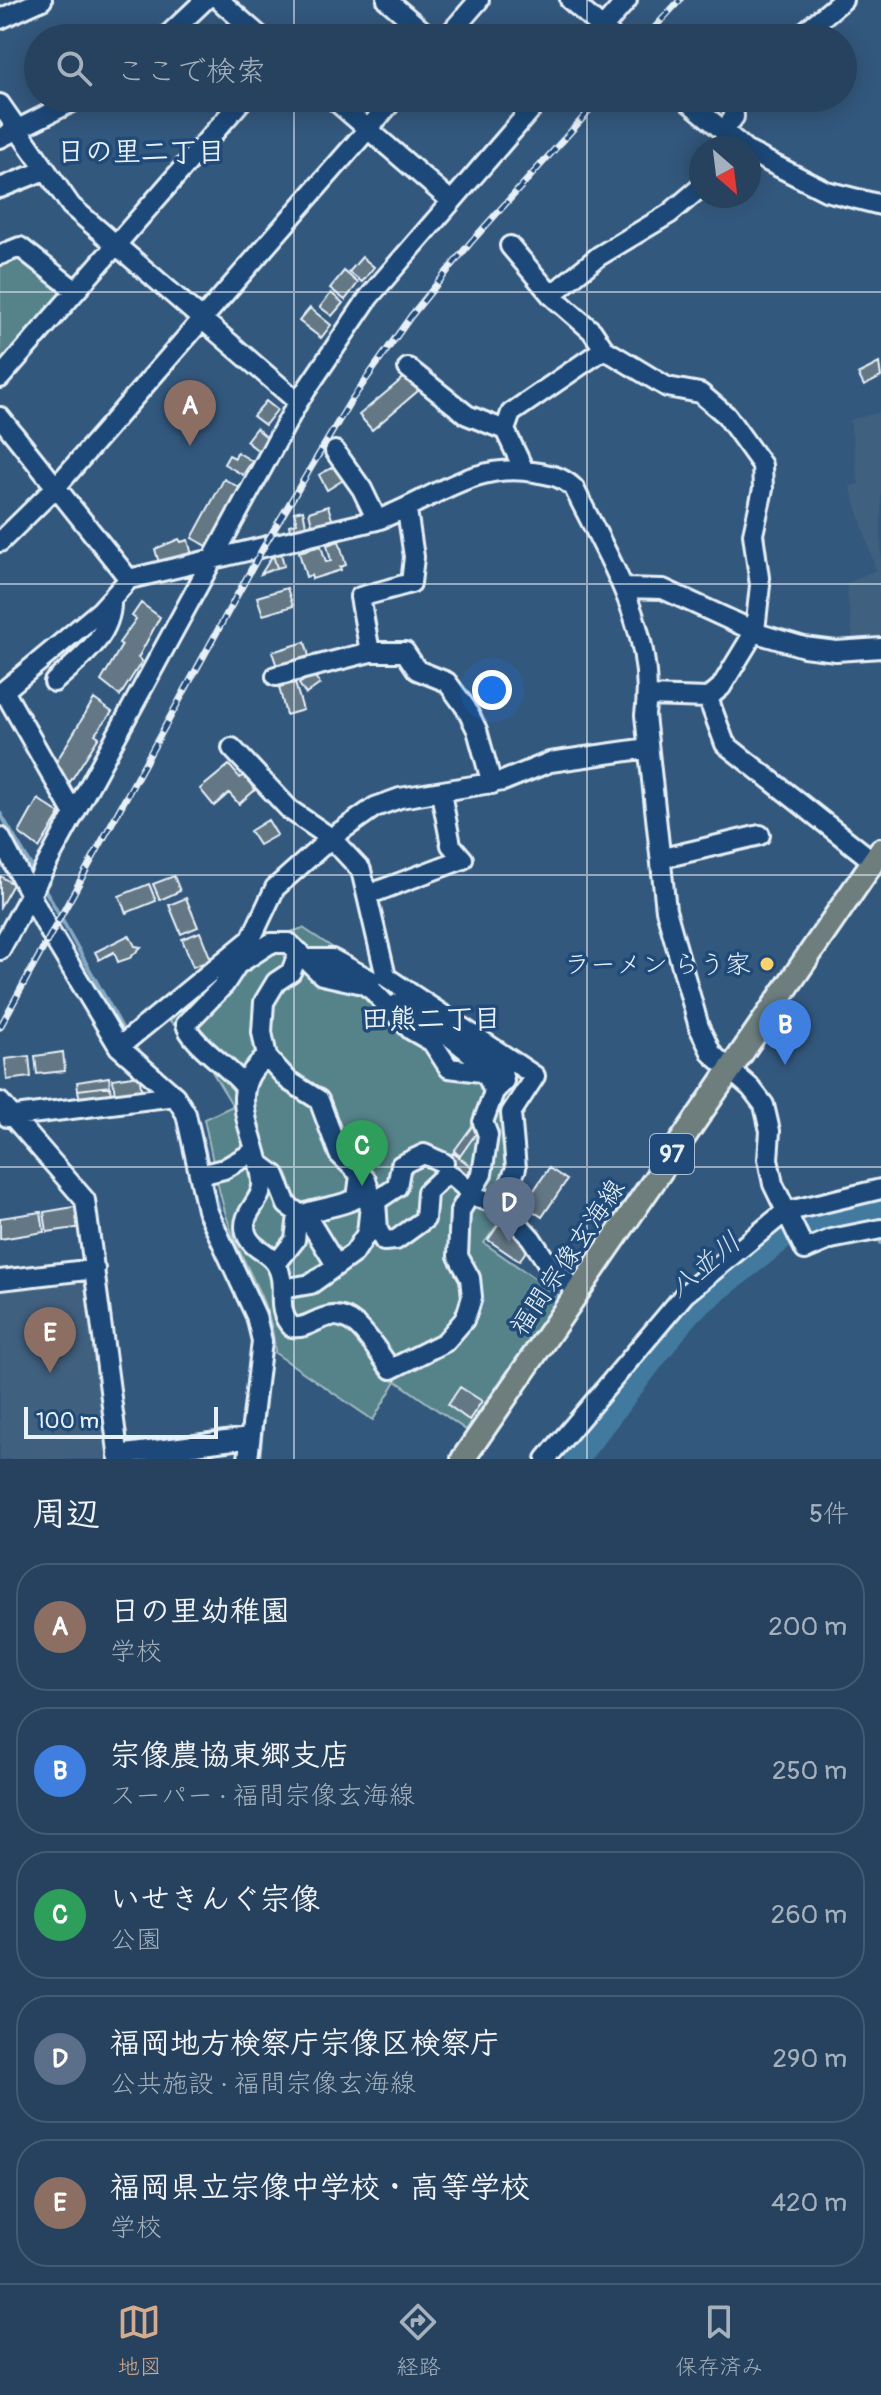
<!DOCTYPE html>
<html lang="ja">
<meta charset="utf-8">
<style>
body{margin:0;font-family:Pangolin,"Klee One",sans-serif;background:#2e4964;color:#f1f3f6}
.compass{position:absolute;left:689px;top:136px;width:72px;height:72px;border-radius:50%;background:#26425e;box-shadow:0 4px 20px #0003;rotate:152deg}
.scale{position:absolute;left:24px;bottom:20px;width:194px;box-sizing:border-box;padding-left:8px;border:4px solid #e8f1f8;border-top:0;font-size:22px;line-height:28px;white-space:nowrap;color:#e8f1f8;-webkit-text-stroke:6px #1f4a7a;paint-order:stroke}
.you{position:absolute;left:492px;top:690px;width:28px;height:28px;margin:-20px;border:6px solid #fff;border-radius:50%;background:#1a73e8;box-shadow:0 0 0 12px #1a73e833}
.badge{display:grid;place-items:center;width:52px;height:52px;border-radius:50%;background:#d6ab8b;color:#fff;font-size:26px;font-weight:700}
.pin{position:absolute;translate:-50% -66px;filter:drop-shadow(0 2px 4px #0008)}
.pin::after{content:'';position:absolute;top:42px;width:28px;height:24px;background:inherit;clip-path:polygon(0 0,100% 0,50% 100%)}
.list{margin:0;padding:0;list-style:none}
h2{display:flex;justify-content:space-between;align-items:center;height:104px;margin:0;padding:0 32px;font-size:34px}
h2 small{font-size:26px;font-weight:400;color:#a4b0bc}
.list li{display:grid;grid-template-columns:52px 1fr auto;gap:24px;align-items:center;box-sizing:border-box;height:128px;margin:0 16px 16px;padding:0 16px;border:2px solid #425b73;border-radius:32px}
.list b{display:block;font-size:30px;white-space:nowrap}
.list p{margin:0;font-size:26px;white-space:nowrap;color:#a4b0bc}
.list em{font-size:26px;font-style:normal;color:#a4b0bc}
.icon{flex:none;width:44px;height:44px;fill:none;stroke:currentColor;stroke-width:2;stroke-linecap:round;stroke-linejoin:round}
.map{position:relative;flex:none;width:881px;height:1459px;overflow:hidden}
.search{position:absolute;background:#26425e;box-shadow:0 4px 20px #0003;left:24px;right:24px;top:24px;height:88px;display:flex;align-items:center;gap:20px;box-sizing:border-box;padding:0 28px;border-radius:44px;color:#a4b0bc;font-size:30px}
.sheet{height:824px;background:#26425e}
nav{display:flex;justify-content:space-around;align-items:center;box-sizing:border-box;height:112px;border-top:2px solid #425b73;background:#26425e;font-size:22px;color:#a4b0bc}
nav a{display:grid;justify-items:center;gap:4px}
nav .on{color:#d6ab8b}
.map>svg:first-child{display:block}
</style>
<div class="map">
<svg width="881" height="1459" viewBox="0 0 881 1459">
<rect width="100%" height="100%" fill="#33587d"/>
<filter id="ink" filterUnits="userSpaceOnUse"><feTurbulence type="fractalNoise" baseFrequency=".0125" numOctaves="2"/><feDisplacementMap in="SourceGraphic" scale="16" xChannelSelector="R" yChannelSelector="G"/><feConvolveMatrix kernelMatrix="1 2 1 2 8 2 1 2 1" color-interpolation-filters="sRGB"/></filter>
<g filter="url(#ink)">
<path fill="#41617f" d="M 881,412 L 881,643 L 854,646 L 846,584 L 876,570 L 850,486 L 859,484 L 850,420 Z
M 87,1280 L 112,1459 L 0,1459 L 0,1287 Z"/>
<path fill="#57828a" stroke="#a0bac1" stroke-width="2" d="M 17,254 L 66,288 L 65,297 L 0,370 L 0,261 Z
M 303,928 L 529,1077 L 508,1110 L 513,1156 L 503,1217 L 484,1243 L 560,1296 L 466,1430 L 396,1381 L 373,1420 L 275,1353 C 274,1311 250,1277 234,1238 C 219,1201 213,1159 204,1119 L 233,1106 L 197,1047 L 164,1015 L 253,944 Z"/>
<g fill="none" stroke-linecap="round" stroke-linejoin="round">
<path stroke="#85a9c3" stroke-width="4" d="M 0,813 L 34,871
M 43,886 L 126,1035
M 144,1057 C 196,1100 195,1104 209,1169
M 211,1177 L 221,1219
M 880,1240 L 881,1243
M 259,1459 L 270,1346"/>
<path stroke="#43799f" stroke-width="24" d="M 576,1459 L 689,1312 L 788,1234 L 881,1212"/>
</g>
<path fill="#637784" stroke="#e8f1f8" stroke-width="2" d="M 362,257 L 374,267 L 362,282 L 349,272 Z
M 344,271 L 358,283 L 345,300 L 330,288 Z
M 331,293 L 343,303 L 332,316 L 320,307 Z
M 310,308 L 331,325 L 321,338 L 299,321 Z
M 879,363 L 881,377 L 864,386 L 858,374 Z
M 407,375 L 419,390 L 372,430 L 359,415 Z
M 266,401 L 277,410 L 265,425 L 253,416 Z
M 256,428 L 270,440 L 260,452 L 246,441 Z
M 237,452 L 252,461 L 243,475 L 224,464 L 229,455 L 235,458 Z
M 340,463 L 348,477 L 327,490 L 319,475 Z
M 224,479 L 242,489 L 207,546 L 192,538 Z
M 328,506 L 333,522 L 313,528 L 309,512 Z
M 303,510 L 307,531 L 291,535 L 289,525 L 297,523 L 294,512 Z
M 179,539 L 181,542 L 188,540 L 192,555 L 159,563 L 155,549 Z
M 339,541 L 346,565 L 340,567 L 341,570 L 312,579 L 311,575 L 306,577 L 299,552 L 321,546 L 326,562 L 331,561 L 327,545 Z
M 281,553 L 284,566 L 277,568 L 273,555 Z
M 273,555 L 277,568 L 261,574 Z
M 287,588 L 293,606 L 263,615 L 257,597 Z
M 141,603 L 160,617 L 138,658 L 142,661 L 120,696 L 101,681 L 122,645 L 119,643 L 136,619 L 132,616 Z
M 305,642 L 311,663 L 279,672 L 272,652 Z
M 313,674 L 320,684 L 306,694 L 299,684 Z
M 295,683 L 303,710 L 286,715 L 279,687 Z
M 94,699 L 112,712 L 95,734 L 99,737 L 70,782 L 52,769 Z
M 229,765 L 240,778 L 244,775 L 255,790 L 239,804 L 229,793 L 214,806 L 200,789 Z
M 38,799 L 60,814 L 39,848 L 19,833 Z
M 268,820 L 277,835 L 259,845 L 250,831 Z
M 0,876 L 13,884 L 0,907 Z
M 174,876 L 180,891 L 160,900 L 153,884 Z
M 149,884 L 156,901 L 126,913 L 119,896 Z
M 186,898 L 198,927 L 181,934 L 169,905 Z
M 200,932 L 211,960 L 193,967 L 182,939 Z
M 129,935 L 135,946 L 141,947 L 130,958 L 118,962 L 114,952 L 99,960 L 95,952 Z
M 63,1052 L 65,1071 L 37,1074 L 35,1056 Z
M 29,1056 L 31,1077 L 7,1080 L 5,1059 Z
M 139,1075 L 142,1093 L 115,1096 L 113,1079 Z
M 109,1077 L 110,1086 L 78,1090 L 77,1082 Z
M 110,1086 L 111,1097 L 80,1101 L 78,1090 Z
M 473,1125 L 479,1129 L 460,1156 L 454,1151 Z
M 453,1153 L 472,1167 L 462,1180 L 443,1166 Z
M 549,1168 L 567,1180 L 542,1217 L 524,1205 Z
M 80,1206 L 83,1227 L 47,1232 L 44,1212 Z
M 41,1212 L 44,1232 L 0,1239 L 0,1218 Z
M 501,1221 L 511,1228 L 509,1231 L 530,1246 L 519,1261 L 488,1240 Z
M 460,1387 L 482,1401 L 469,1420 L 448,1405 Z"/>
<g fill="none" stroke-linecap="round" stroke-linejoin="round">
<g stroke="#e8f1f8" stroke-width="24">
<path id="minor" d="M 219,0 L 262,38
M 387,0 L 431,38
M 570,0 L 614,38
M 0,19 L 42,0
M 165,38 L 205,0
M 446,38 L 479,0
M 594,38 L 627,0
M 797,38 L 843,0
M 332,98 L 451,201
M 684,98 L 744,148
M 0,104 L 71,206 L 298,402
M 723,132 L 734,117 L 733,98
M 0,138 L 80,98
M 749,152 L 826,191 L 881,205
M 0,188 L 45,170
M 510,246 L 551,295 L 592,331 L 604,349 L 667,387 L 700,393 L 726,415 L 762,465 L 763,489 L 753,534 L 760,585 L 755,631 L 721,687 L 708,698 L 648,696
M 0,255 L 20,247 L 76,291
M 551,295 L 599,256 L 669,214 L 701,187
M 408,368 L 467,415 L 505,430
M 0,378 L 244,98
M 0,417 L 129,579
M 335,451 L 362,489 L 377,520
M 524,470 L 505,430 L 511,413 L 604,349
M 0,542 L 56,487 L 395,98
M 623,588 L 663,589 L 763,635 L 804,647 L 836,651 L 881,648
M 370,652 L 360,597 L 411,583 L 414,557 L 407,510
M 276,676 L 370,652 L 405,652 L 417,670 L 447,682 L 466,708 L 477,730 L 492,784
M 54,682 C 79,659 113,636 111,599
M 4,691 L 74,814
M 0,694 L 100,611 L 129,579 L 377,520 C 431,501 473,461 534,472 C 551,475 561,476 574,488 C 608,558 657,633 645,715 L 666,910 L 699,1027 L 712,1054 L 751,1088 L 764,1105 L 770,1131 L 768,1159 L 773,1184 L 805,1250 L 831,1239 L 881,1229
M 708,698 L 725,744 L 873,861
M 232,748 L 290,810 L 331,838 L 361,870 L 386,977 L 535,1076 L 511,1113 L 516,1168 L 501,1205 L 531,1238 L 550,1267 L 578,1291
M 0,837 L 47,927 L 119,1047 L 175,1096 L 186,1114 L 207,1210 L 256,1316 L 262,1341 L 248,1459
M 663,858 L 760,835
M 378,891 L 463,859 L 451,845 L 441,793
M 0,950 L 298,402 L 369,297 L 541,98
M 231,956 L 237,965 L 271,943 L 289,943 L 322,975 L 363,984 L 372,990 L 411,1030 L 432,1042 L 449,1068 L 481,1072 L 488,1078 L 494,1092 L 483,1122 L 488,1135 L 482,1174 L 460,1211 L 458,1256 L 470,1278 L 472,1297 L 468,1310 L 464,1320 L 445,1342 L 391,1369 C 374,1349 356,1306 323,1318 C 312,1322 304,1329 292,1327 C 273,1309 289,1285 276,1264 C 268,1251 251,1249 246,1233 C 240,1212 264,1201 262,1182 C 259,1138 220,1090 267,1057
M 307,959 L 332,959 L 371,980
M 237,965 L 224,985 L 186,1024 C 190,1043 230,1067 244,1086
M 397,1004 L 434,1024 L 475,1057 L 501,1068 L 504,1081 L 494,1092
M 119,1047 L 251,939 L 275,888 L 331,838 L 375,807 L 400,798 L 503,781 L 550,762 L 648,748
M 0,1102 L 85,1200 L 119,1459
M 7,1117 L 175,1096
M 259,1163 L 275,1175 L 287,1205 L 301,1215 C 320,1207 338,1208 357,1198 L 360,1176
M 444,1163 L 424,1154 L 401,1165 L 397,1187 L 376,1201 L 378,1230 L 384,1241 L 396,1240 L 425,1219 L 427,1192 L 445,1175 L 451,1175 L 476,1197 L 501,1205
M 200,1175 L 224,1169 L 255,1151
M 305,1214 L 336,1265
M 276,1264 L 295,1240 L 298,1215
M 0,1280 L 95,1269
M 282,1289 L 311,1284 L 354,1253 L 367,1233 L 371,1196 L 366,1180 L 339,1154 L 319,1100 L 289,1081 L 267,1057 L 262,1032 L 264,1002 L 276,982 L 291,972 L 299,952
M 118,1455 L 249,1438
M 546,1459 L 685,1294 L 785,1212 L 881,1189"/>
</g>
<g stroke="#e8f1f8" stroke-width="28">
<path id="major" d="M 463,1459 L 881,850"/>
</g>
<use href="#minor" stroke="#1f4a7a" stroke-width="18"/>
<use href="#major" stroke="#6d7e7c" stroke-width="22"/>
<g stroke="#e8f1f8" stroke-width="7">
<path id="rail" d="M 645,38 L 680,0
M 0,1027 L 263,548 L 350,402 L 411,316 L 471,242 L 601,98"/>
</g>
<use href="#rail" stroke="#1f4a7a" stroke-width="4" stroke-dasharray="12" stroke-linecap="butt"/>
</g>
</g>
<path fill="none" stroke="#e8f1f8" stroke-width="2" stroke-opacity="0.55" d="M 294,0 L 294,38M 587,0 L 587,38M 294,98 L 294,1459M 587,98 L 587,1459M 0,292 L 881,292M 0,584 L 881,584M 0,875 L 881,875M 0,1167 L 881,1167"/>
<circle fill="#ffd166" stroke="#1f4a7a" stroke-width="3" cx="767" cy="964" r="8"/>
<g text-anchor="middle" stroke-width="7" stroke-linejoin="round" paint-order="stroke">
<rect fill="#1f4a7a" stroke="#acbfd2" stroke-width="2" x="650" y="1134" width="44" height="40" rx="6"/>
<g font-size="24" font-weight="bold" fill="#e8f1f8">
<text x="672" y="1162">97</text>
</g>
<g font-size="26" fill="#e8f1f8" stroke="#1f4a7a" text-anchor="end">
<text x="751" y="973">ラーメン らう家</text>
</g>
<g font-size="26" fill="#e8f1f8" stroke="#1f4a7a">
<text transform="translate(567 1257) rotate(-56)" y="9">福間宗像玄海線</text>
</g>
<g font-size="28" font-weight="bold" fill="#e8f1f8" stroke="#1f4a7a">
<text x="141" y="161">日の里二丁目</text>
<text x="431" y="1028">田熊二丁目</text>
</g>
<g font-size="28" font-style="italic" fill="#cfdfeb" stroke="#1f4a7a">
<text transform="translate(704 1264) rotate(-40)" y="10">八並川</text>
</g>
</g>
</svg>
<svg class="compass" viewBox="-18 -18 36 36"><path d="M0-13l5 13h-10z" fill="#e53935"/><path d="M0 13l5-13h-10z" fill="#a4b0bc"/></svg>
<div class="scale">100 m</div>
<div class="you"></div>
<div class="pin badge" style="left:190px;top:446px;background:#8d6e63">A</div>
<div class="pin badge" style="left:785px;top:1065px;background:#3f7fe0">B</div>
<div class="pin badge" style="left:362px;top:1186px;background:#2e9e5b">C</div>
<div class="pin badge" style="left:509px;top:1243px;background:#5c6f8a">D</div>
<div class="pin badge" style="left:50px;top:1373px;background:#8d6e63">E</div>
<div class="search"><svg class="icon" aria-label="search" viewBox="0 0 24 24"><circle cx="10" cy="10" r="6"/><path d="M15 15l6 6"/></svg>ここで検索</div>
</div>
<section class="sheet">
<h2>周辺<small>5件</small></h2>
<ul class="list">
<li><span class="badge" style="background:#8d6e63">A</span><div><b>日の里幼稚園</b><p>学校</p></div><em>200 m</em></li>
<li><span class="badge" style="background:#3f7fe0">B</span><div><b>宗像農協東郷支店</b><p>スーパー · 福間宗像玄海線</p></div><em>250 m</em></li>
<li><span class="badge" style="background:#2e9e5b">C</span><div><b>いせきんぐ宗像</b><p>公園</p></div><em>260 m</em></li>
<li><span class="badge" style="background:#5c6f8a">D</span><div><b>福岡地方検察庁宗像区検察庁</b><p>公共施設 · 福間宗像玄海線</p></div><em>290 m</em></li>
<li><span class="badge" style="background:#8d6e63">E</span><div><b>福岡県立宗像中学校・高等学校</b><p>学校</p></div><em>420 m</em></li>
</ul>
</section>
<nav>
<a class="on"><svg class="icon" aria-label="map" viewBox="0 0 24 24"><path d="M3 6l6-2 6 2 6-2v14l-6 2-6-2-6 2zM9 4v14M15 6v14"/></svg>地図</a>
<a><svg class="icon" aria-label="directions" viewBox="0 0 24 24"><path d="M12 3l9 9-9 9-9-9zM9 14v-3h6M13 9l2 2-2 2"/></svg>経路</a>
<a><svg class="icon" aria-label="saved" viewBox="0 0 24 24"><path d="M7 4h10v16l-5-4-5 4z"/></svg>保存済み</a>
</nav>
